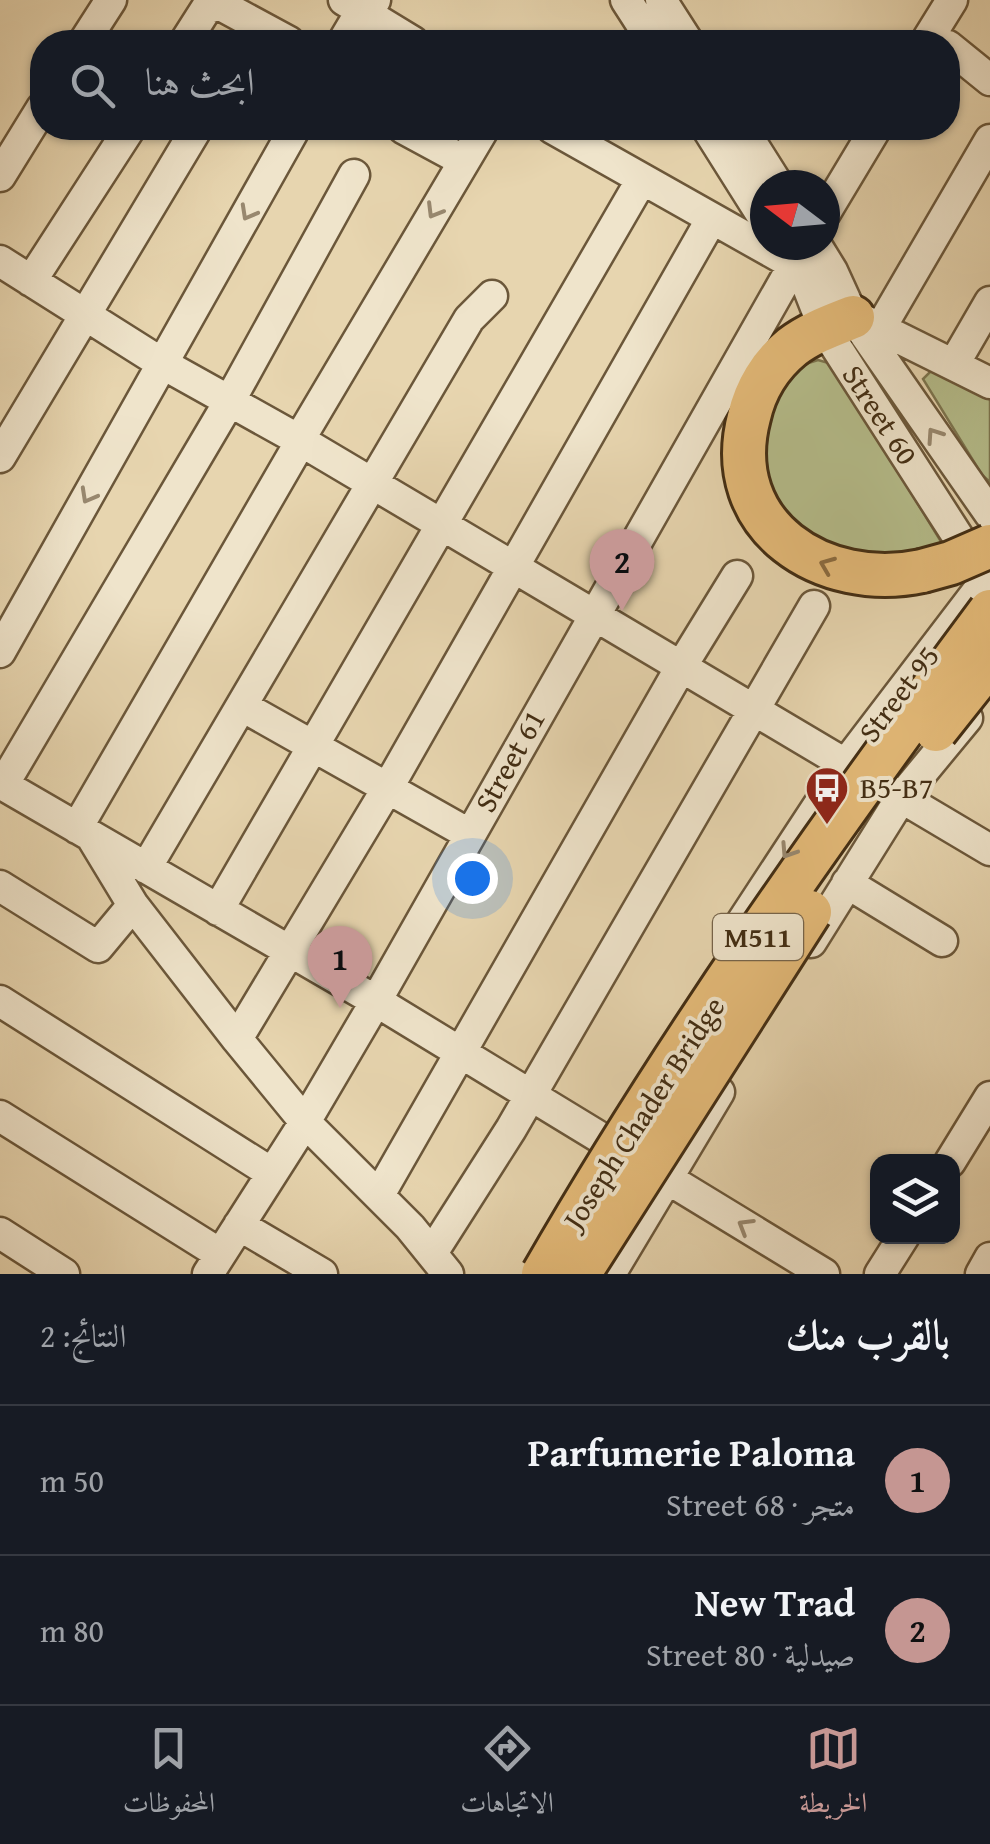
<!DOCTYPE html>
<html lang="ar">
<meta charset="utf-8">
<style>
body{margin:0;font-family:"Gentium Book Plus",Amiri,serif;background:#242831;color:#f1f3f6;direction:rtl}
.controls{position:absolute;right:30px;bottom:30px;display:grid;overflow:hidden;border-radius:20px;box-shadow:0 2px 8px #0004}
.controls button{width:90px;height:90px;display:grid;place-items:center;padding:0;border:0;border-bottom:2px solid #363941;background:#171b24;color:#f1f3f6;font:50px sans-serif}
.compass{position:absolute;left:750px;top:170px;width:90px;height:90px;border-radius:50%;background:#171b24;box-shadow:0 2px 8px #0004;rotate:286deg}
.you{position:absolute;left:472px;top:878px;width:35px;height:35px;margin:-25px;border:8px solid #fff;border-radius:50%;background:#1a73e8;box-shadow:0 0 0 15px #1a73e833}
.badge{display:grid;place-items:center;width:65px;height:65px;border-radius:50%;background:#c59692;color:#111;font-size:32px;font-weight:700}
.pin{position:absolute;translate:-50% -82px;filter:drop-shadow(0 2px 5px #0008)}
.pin::after{content:'';position:absolute;top:52px;width:35px;height:30px;background:inherit;clip-path:polygon(0 0,100% 0,50% 100%)}
.list{margin:0;padding:0;list-style:none}
h2{display:flex;justify-content:space-between;align-items:center;height:130px;margin:0;padding:0 40px;font-size:42px}
h2 small{font-size:32px;font-weight:400;color:#9ea1a6}
.list li{display:grid;grid-template-columns:65px 1fr auto;gap:30px;align-items:center;box-sizing:border-box;height:150px;padding:0 40px;border-top:2px solid #363941}
.list b{display:block;font-size:38px;white-space:nowrap}
.list p{margin:0;font-size:32px;white-space:nowrap;color:#9ea1a6}
.list em{font-size:32px;font-style:normal;color:#9ea1a6}
.icon{flex:none;width:55px;height:55px;fill:none;stroke:currentColor;stroke-width:2;stroke-linecap:round;stroke-linejoin:round}
.map{position:relative;flex:none;width:990px;height:1274px;overflow:hidden;direction:ltr}
.search{position:absolute;background:#171b24;box-shadow:0 2px 8px #0004;left:30px;right:30px;top:30px;height:110px;display:flex;align-items:center;gap:25px;box-sizing:border-box;padding:0 35px;border-radius:40px;color:#9ea1a6;font-size:38px}
.sheet{height:430px;background:#171b24}
nav{display:flex;justify-content:space-around;align-items:center;box-sizing:border-box;height:140px;border-top:2px solid #363941;background:#171b24;font-size:28px;color:#9ea1a6}
nav a{display:grid;justify-items:center;gap:5px}
nav .on{color:#c59692}
.map>svg:first-child{display:block}
</style>
<div class="map">
<svg width="990" height="1274" viewBox="0 0 990 1274">
<rect width="100%" height="100%" fill="#e7d5af"/>
<filter id="stains"><feTurbulence type="fractalNoise" baseFrequency=".002" numOctaves="4"/><feColorMatrix values="0 0 0 0 .2 0 0 0 0 .09 0 0 0 0 .02 0 0 0 .5 -.17"/></filter>
<radialGradient id="worn" r=".72"><stop offset=".6" stop-color="#630" stop-opacity="0"/><stop offset="1" stop-color="#630" stop-opacity=".3"/></radialGradient>
<path fill="#b5bd8b" stroke="#7c754f" stroke-width="2.5" d="M 818,360 L 832,364 L 948,553 L 848,558 L 786,517 L 770,486 L 763,447 L 772,402 L 796,367 Z
M 933,369 L 990,397 L 990,482 L 982,475 L 923,379 Z"/>
<g fill="none" stroke-linecap="round" stroke-linejoin="round">
<g stroke="#6b573a" stroke-width="35">
<path id="minor" d="M 344,0 L 413,42
M 626,0 L 653,42
M 661,0 L 688,42
M 84,42 L 111,0
M 185,42 L 206,9 L 219,4 L 289,42
M 343,42 L 362,10 L 375,0
M 926,42 L 952,0
M 948,46 L 990,80
M 403,128 L 464,161
M 552,128 L 793,264
M 707,128 L 765,220
M 742,128 L 778,185
M 0,176 L 42,108
M 825,213 L 876,128
M 816,245 L 832,271 L 853,317 L 990,514
M 785,252 L 808,287 L 824,328 L 971,557 L 978,571
M 0,261 L 163,364 L 301,441 L 990,850
M 31,281 L 130,128
M 863,320 L 990,383
M 881,327 L 990,140
M 954,364 L 990,302
M 299,440 L 484,128
M 0,457 L 197,128
M 0,652 L 295,128
M 242,706 L 469,834
M 0,783 L 376,1001 L 824,1274
M 3,785 L 229,402 L 354,175
M 77,828 L 301,441
M 93,839 L 133,905 L 237,1039 L 305,1122 L 410,1227 L 448,1274
M 146,868 L 469,319 L 492,296
M 847,883 L 942,941
M 0,886 L 98,947 L 133,905
M 218,910 L 642,179
M 742,922 L 845,765 L 990,575
M 811,942 L 901,798 L 967,718
M 0,1001 L 270,1172
M 237,1039 L 387,789 L 711,220
M 0,1116 L 220,1254
M 950,1162 L 990,1097
M 379,1195 L 681,667 L 737,576
M 239,1225 L 322,1274
M 0,1233 L 64,1274
M 432,1253 L 511,1129 L 814,606
M 208,1274 L 305,1122 L 376,1001 L 805,245
M 610,1274 L 719,1092
M 880,1274 L 904,1236
M 981,1274 L 990,1258"/>
</g>
<g stroke="#422d13" stroke-width="48">
<path id="highway" d="M 853,317 C 833,325 810,333 792,347 C 770,365 755,390 749,417 C 720,527 824,592 922,571"/>
</g>
<use href="#minor" stroke="#efe4cb" stroke-width="30"/>
<use href="#highway" stroke="#e4ba78" stroke-width="42"/>
<g stroke="#422d13" stroke-width="48" stroke-linecap="butt">
<path id="highway-bridge" d="M 922,571 L 951,563 L 990,546
M 936,730 L 990,662
M 543,1274 C 676,1043 831,825 990,611
M 579,1274 L 810,912"/>
</g>
<use href="#highway-bridge" stroke="#e4ba78" stroke-width="42"/>
</g>
<defs><path id="oneway-chevron" d="M-2-3.5L2.5 0L-2 3.5" fill="none" stroke-width="1.6" stroke-linecap="round" stroke-linejoin="round" transform="scale(2.5)"/></defs>
<g stroke="#98886f">
<use href="#oneway-chevron" transform="translate(434 211) rotate(121)"/>
<use href="#oneway-chevron" transform="translate(248 213) rotate(119)"/>
<use href="#oneway-chevron" transform="translate(934 435) rotate(-124)"/>
<use href="#oneway-chevron" transform="translate(88 496) rotate(119)"/>
<use href="#oneway-chevron" transform="translate(788 851) rotate(123)"/>
<use href="#oneway-chevron" transform="translate(745 1226) rotate(-149)"/>
</g>
<use stroke="#8b6c40" href="#oneway-chevron" transform="translate(827 565) rotate(-158)"/>
<defs>
<g id="bus-pin" transform="scale(2.25)"><path d="M0 17L-7.5 6A9.5 9.5 0 1 1 7.5 6Z" fill="#8f2418" stroke="#efe4cb"/><path d="M-5-6H5V4H4V6H2V4H-2V6H-4V4H-5ZM-3.5-4V0h7V-4ZM-3.5 1.2v1.5H-2V1.2ZM2 1.2v1.5H3.5V1.2Z" fill="#fff"/></g>
</defs>
<g fill-rule="evenodd">
<use href="#bus-pin" x="827" y="788"/>
</g>
<g text-anchor="middle" stroke-width="8" stroke-linejoin="round" paint-order="stroke">
<rect fill="#efe4cb" stroke="#76644a" stroke-width="2.5" x="713" y="914" width="90" height="46" rx="8"/>
<g font-size="28" font-weight="bold" fill="#422d13">
<text x="758" y="947">M511</text>
</g>
<g font-size="30" fill="#422d13" stroke="#efe4cb">
<text transform="translate(880 415) rotate(57)" y="10">Street 60</text>
<text transform="translate(899 694) rotate(-53)" y="10">Street 95</text>
<text transform="translate(510 761) rotate(-61)" y="10">Street 61</text>
<text transform="translate(644 1113) rotate(-57)" y="10">Joseph Chader Bridge</text>
</g>
<g font-size="30" fill="#422d13" stroke="#efe4cb" text-anchor="start">
<text x="860" y="798">B5-B7</text>
</g>
</g>
<rect width="100%" height="100%" filter="url(#stains)"/>
<rect width="100%" height="100%" fill="url(#worn)"/>
</svg>
<div class="controls">
<button><svg class="icon" aria-label="layers" viewBox="0 0 24 24"><path d="M12 4l9 5-9 5-9-5zM3 14l9 5 9-5"/></svg></button>
</div>
<svg class="compass" viewBox="-18 -18 36 36"><path d="M0-13l5 13h-10z" fill="#e53935"/><path d="M0 13l5-13h-10z" fill="#9ea1a6"/></svg>
<div class="you"></div>
<div class="pin badge" style="left:340px;top:1008px">1</div>
<div class="pin badge" style="left:622px;top:611px">2</div>
<div class="search"><svg class="icon" aria-label="search" viewBox="0 0 24 24"><circle cx="10" cy="10" r="6"/><path d="M15 15l6 6"/></svg>ابحث هنا</div>
</div>
<section class="sheet">
<h2>بالقرب منك<small>النتائج: 2</small></h2>
<ul class="list">
<li><span class="badge">1</span><div><b>Parfumerie Paloma</b><p>متجر · Street 68</p></div><em>50 m</em></li>
<li><span class="badge">2</span><div><b>New Trad</b><p>صيدلية · Street 80</p></div><em>80 m</em></li>
</ul>
</section>
<nav>
<a class="on"><svg class="icon" aria-label="map" viewBox="0 0 24 24"><path d="M3 6l6-2 6 2 6-2v14l-6 2-6-2-6 2zM9 4v14M15 6v14"/></svg>الخريطة</a>
<a><svg class="icon" aria-label="directions" viewBox="0 0 24 24"><path d="M12 3l9 9-9 9-9-9zM9 14v-3h6M13 9l2 2-2 2"/></svg>الاتجاهات</a>
<a><svg class="icon" aria-label="saved" viewBox="0 0 24 24"><path d="M7 4h10v16l-5-4-5 4z"/></svg>المحفوظات</a>
</nav>
